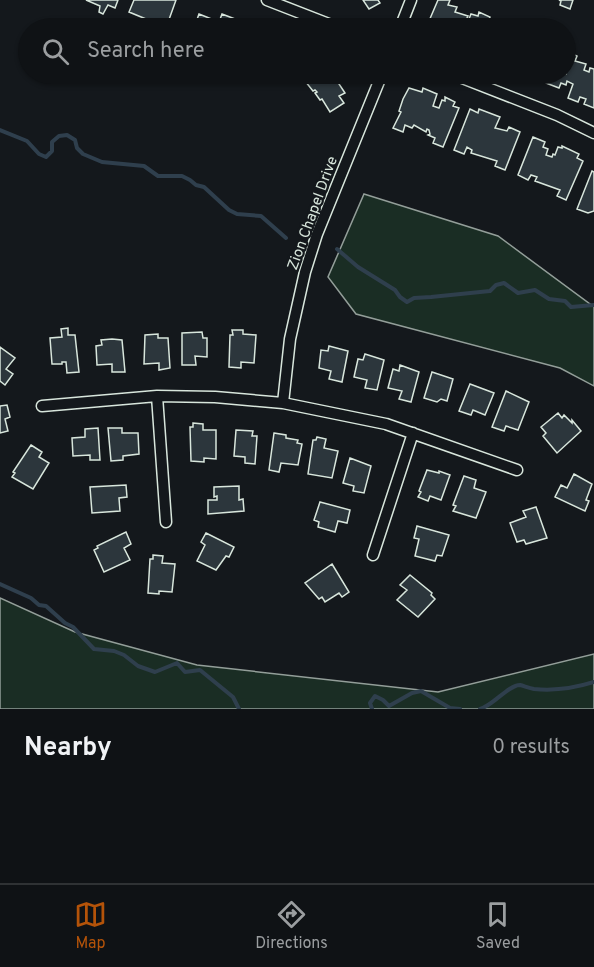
<!DOCTYPE html>
<style>
body{margin:0;font-family:Overpass,sans-serif;background:#1d2022;color:#f1f3f6}
.list{margin:0;padding:0;list-style:none}
h2{display:flex;justify-content:space-between;align-items:center;height:78px;margin:0;padding:0 24px;font-size:26px}
h2 small{font-size:20px;font-weight:400;color:#9b9ea0}
.icon{flex:none;width:33px;height:33px;fill:none;stroke:currentColor;stroke-width:2;stroke-linecap:round;stroke-linejoin:round}
.map{position:relative;flex:none;width:594px;height:709px;overflow:hidden}
.search{position:absolute;background:#0f1215;box-shadow:0 2px 4px #0004;left:18px;right:18px;top:18px;height:66px;display:flex;align-items:center;gap:15px;box-sizing:border-box;padding:0 21px;border-radius:33px;color:#9b9ea0;font-size:22px}
.sheet{height:174px;background:#0f1215}
nav{display:flex;justify-content:space-around;align-items:center;box-sizing:border-box;height:84px;border-top:2px solid #2f3234;background:#0f1215;font-size:16px;color:#9b9ea0}
nav a{display:grid;justify-items:center;gap:3px}
nav .on{color:#b45309}
.map>svg:first-child{display:block}
</style>
<div class="map">
<svg width="594" height="709" viewBox="0 0 594 709">
<rect width="100%" height="100%" fill="#14181c"/>
<path fill="#1a2d24" stroke="#939e99" stroke-width="1.5" d="M 364,194 L 498,236 L 594,307 L 594,386 L 560,368 L 356,314 L 328,277 Z
M 0,598 L 75,632 L 197,665 L 438,692 L 594,654 L 594,709 L 0,709 Z"/>
<g fill="none" stroke-linecap="round" stroke-linejoin="round">
<path stroke="#2f3f4d" stroke-width="4" d="M 0,130 L 27,141 L 39,154 L 46,157 L 52,151 L 52,142 L 59,136 L 67,135 L 75,140 L 77,148 L 83,154 L 102,162 L 144,166 L 158,176 L 182,176 L 190,180 L 196,185 L 204,187 L 229,210 L 237,214 L 261,216 L 286,238
M 337,249 L 358,267 L 395,290 L 400,297 L 407,302 L 414,298 L 431,297 L 490,291 L 496,285 L 504,283 L 518,293 L 535,290 L 549,299 L 565,301 L 571,307 L 594,305
M 0,584 L 31,598 L 39,605 L 46,606 L 65,623 L 73,627 L 94,649 L 114,651 L 124,655 L 138,666 L 155,672 L 177,663 L 185,672 L 200,670 L 233,697 L 239,709
M 372,709 L 370,703 L 375,696 L 383,700 L 389,706 L 412,693 L 421,691 L 450,708 L 460,709
M 480,709 C 494,705 508,685 520,685 C 524,686 529,688 534,689 C 553,691 575,688 594,682"/>
</g>
<path fill="#2c363c" stroke="#d8e6dc" stroke-width="1.5" d="M 86,0 L 118,0 L 115,8 L 108,5 L 103,14 L 99,12 L 100,6 Z
M 134,0 L 176,0 L 166,28 L 144,24 L 146,19 L 129,12 Z
M 363,0 L 378,0 L 380,3 L 369,9 Z
M 438,0 L 450,0 L 448,5 L 457,7 L 455,12 L 468,16 L 467,18 L 469,19 L 471,14 L 478,16 L 479,12 L 490,17 L 485,28 L 426,28 Z
M 559,0 L 573,0 L 570,9 L 560,5 L 561,1 Z
M 199,14 L 219,22 L 222,14 L 235,19 L 231,28 L 194,28 Z
M 566,46 L 572,49 L 571,53 L 577,56 L 575,61 L 586,64 L 584,70 L 589,72 L 590,68 L 594,69 L 594,108 L 584,104 L 586,99 L 580,97 L 578,102 L 568,98 L 573,84 L 567,81 L 566,85 L 561,83 L 559,88 L 546,83 L 550,74 L 566,74 Z
M 274,74 L 294,74 L 289,82 Z
M 316,74 L 342,74 L 335,78 L 345,93 L 339,96 L 344,103 L 330,112 L 322,99 L 320,100 L 315,93 L 317,92 L 315,90 L 313,91 L 305,81 Z
M 409,88 L 422,92 L 423,88 L 437,94 L 433,106 L 439,108 L 442,100 L 445,101 L 445,97 L 455,102 L 453,106 L 459,108 L 443,147 L 433,143 L 435,138 L 428,135 L 430,134 L 429,130 L 427,129 L 426,132 L 414,125 L 412,128 L 405,125 L 403,132 L 393,128 L 401,112 L 399,111 L 403,99 Z
M 470,109 L 478,113 L 479,109 L 500,117 L 495,128 L 507,131 L 509,127 L 520,132 L 505,170 L 495,166 L 497,161 L 471,153 L 472,150 L 467,147 L 464,154 L 454,150 Z
M 533,137 L 545,142 L 543,147 L 548,149 L 546,155 L 552,157 L 553,154 L 555,155 L 558,147 L 562,148 L 562,146 L 579,154 L 577,158 L 583,161 L 566,200 L 557,196 L 560,190 L 535,181 L 537,177 L 531,175 L 528,180 L 518,175 Z
M 592,171 L 594,172 L 594,211 L 588,213 L 577,209 Z
M 68,328 L 68,335 L 75,335 L 79,372 L 67,373 L 66,362 L 62,362 L 62,364 L 52,364 L 50,338 L 62,337 L 61,329 Z
M 232,330 L 243,330 L 243,334 L 256,335 L 254,363 L 241,362 L 241,368 L 229,367 L 230,335 L 233,335 Z
M 202,332 L 203,338 L 207,338 L 207,357 L 195,356 L 196,365 L 182,365 L 182,333 Z
M 158,334 L 158,338 L 168,338 L 170,368 L 159,370 L 159,363 L 144,364 L 145,335 Z
M 112,339 L 122,340 L 125,372 L 112,372 L 112,364 L 97,365 L 96,346 L 102,345 L 101,340 Z
M 329,346 L 348,351 L 342,382 L 329,379 L 331,371 L 319,368 L 321,350 L 328,351 Z
M 0,347 L 15,358 L 6,369 L 13,374 L 5,385 L 0,381 Z
M 365,354 L 384,360 L 377,390 L 365,388 L 367,380 L 354,377 L 358,359 L 363,360 Z
M 400,365 L 419,372 L 411,402 L 399,399 L 402,391 L 388,388 L 393,369 L 399,371 Z
M 432,372 L 453,379 L 447,401 L 441,399 L 437,402 L 424,398 Z
M 470,384 L 494,393 L 485,415 L 473,410 L 471,415 L 459,411 Z
M 506,391 L 529,402 L 518,430 L 506,426 L 504,431 L 492,427 Z
M 7,405 L 10,417 L 5,419 L 8,431 L 0,433 L 0,406 Z
M 558,413 L 562,418 L 564,415 L 572,423 L 572,420 L 581,431 L 557,453 L 543,436 L 546,433 L 541,427 Z
M 193,423 L 203,424 L 203,430 L 216,430 L 216,459 L 204,458 L 204,462 L 191,461 L 190,427 L 193,427 Z
M 98,428 L 100,460 L 90,460 L 90,455 L 73,456 L 72,438 L 85,437 L 85,429 Z
M 108,428 L 122,428 L 122,433 L 138,433 L 139,454 L 123,456 L 123,460 L 111,461 Z
M 236,430 L 253,431 L 252,436 L 257,436 L 255,464 L 245,463 L 245,457 L 234,456 Z
M 274,433 L 286,435 L 286,438 L 298,440 L 297,443 L 302,444 L 298,465 L 281,463 L 279,472 L 269,470 Z
M 317,437 L 326,439 L 324,448 L 338,451 L 332,478 L 308,474 L 313,440 L 316,440 Z
M 31,445 L 42,452 L 39,457 L 49,463 L 33,489 L 12,477 L 15,473 L 13,472 Z
M 350,458 L 371,466 L 364,493 L 353,491 L 354,486 L 343,483 Z
M 427,470 L 439,473 L 439,471 L 450,475 L 441,500 L 430,496 L 428,501 L 418,497 L 421,492 L 419,491 Z
M 574,474 L 592,484 L 586,500 L 589,501 L 585,511 L 555,497 L 561,485 L 567,488 Z
M 464,476 L 476,480 L 474,488 L 486,492 L 476,518 L 453,511 L 456,506 L 453,505 Z
M 126,485 L 127,497 L 119,498 L 120,511 L 92,513 L 90,487 Z
M 239,486 L 239,500 L 243,499 L 244,511 L 208,514 L 208,500 L 217,500 L 217,496 L 214,497 L 214,487 Z
M 320,502 L 350,510 L 347,523 L 338,521 L 335,532 L 318,527 L 319,522 L 314,520 Z
M 536,507 L 547,538 L 526,544 L 524,540 L 517,542 L 510,523 L 526,517 L 523,511 Z
M 417,526 L 449,535 L 442,556 L 437,555 L 435,561 L 415,556 L 419,539 L 414,538 Z
M 126,532 L 131,544 L 124,548 L 130,560 L 104,572 L 94,550 L 98,548 L 97,546 Z
M 206,533 L 234,547 L 229,557 L 226,556 L 216,570 L 197,561 L 205,545 L 201,542 Z
M 153,555 L 163,556 L 162,563 L 175,564 L 172,592 L 159,591 L 159,594 L 148,593 L 150,559 L 153,559 Z
M 332,564 L 349,592 L 342,597 L 339,593 L 325,602 L 322,597 L 319,599 L 305,583 Z
M 410,575 L 432,593 L 431,595 L 435,599 L 418,617 L 397,600 L 407,590 L 400,585 Z"/>
<g fill="none" stroke-linecap="round" stroke-linejoin="round">
<g stroke="#d8e6dc" stroke-width="13">
<path id="minor" d="M 267,0 L 339,28
M 400,28 L 411,0
M 452,74 L 557,115 L 594,133
M 157,396 L 166,522
M 283,403 L 290,339 L 305,272 L 317,234 L 382,74
M 42,406 L 157,396 L 215,397 L 283,403 L 386,424 L 517,470
M 373,555 L 413,433"/>
</g>
<use href="#minor" stroke="#14181c" stroke-width="10"/>
</g>
<g text-anchor="middle" stroke-width="4.5" stroke-linejoin="round" paint-order="stroke">
<g font-size="15" fill="#d8e6dc" stroke="#14181c">
<text transform="translate(312 213) rotate(-70)" y="5">Zion Chapel Drive</text>
</g>
</g>
</svg>
<div class="search"><svg class="icon" aria-label="search" viewBox="0 0 24 24"><circle cx="10" cy="10" r="6"/><path d="M15 15l6 6"/></svg>Search here</div>
</div>
<section class="sheet">
<h2>Nearby<small>0 results</small></h2>
<ul class="list">
</ul>
</section>
<nav>
<a class="on"><svg class="icon" aria-label="map" viewBox="0 0 24 24"><path d="M3 6l6-2 6 2 6-2v14l-6 2-6-2-6 2zM9 4v14M15 6v14"/></svg>Map</a>
<a><svg class="icon" aria-label="directions" viewBox="0 0 24 24"><path d="M12 3l9 9-9 9-9-9zM9 14v-3h6M13 9l2 2-2 2"/></svg>Directions</a>
<a><svg class="icon" aria-label="saved" viewBox="0 0 24 24"><path d="M7 4h10v16l-5-4-5 4z"/></svg>Saved</a>
</nav>
